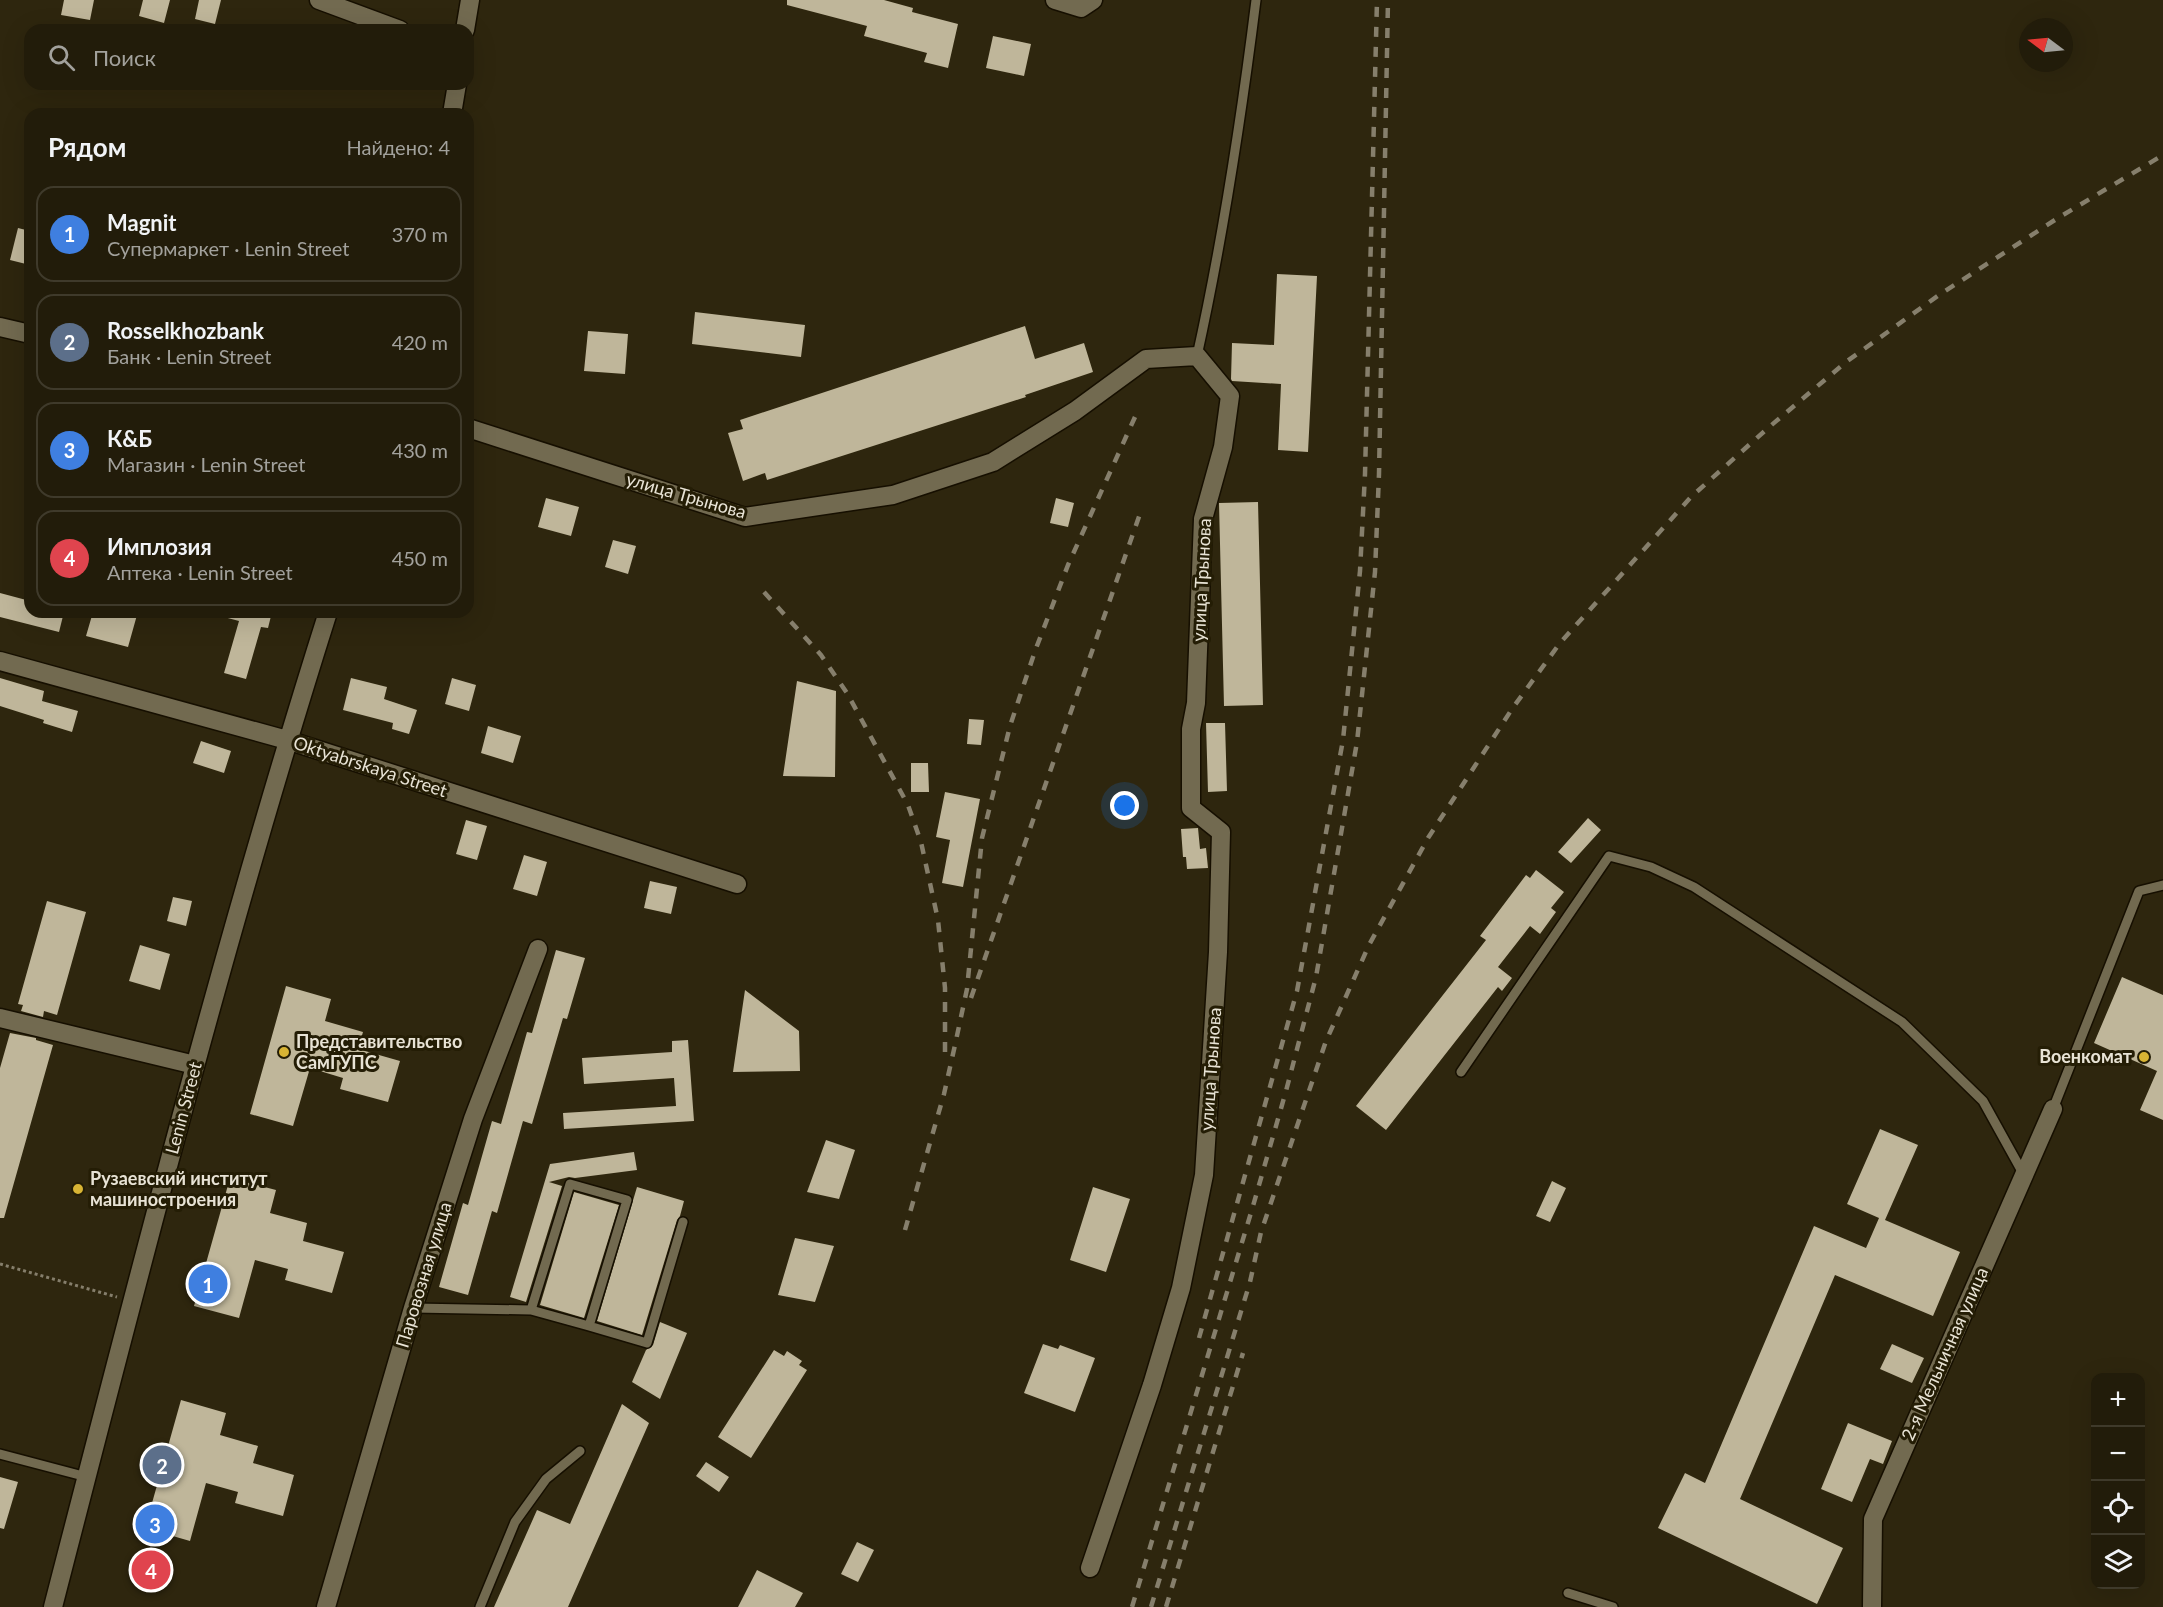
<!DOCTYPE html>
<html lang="ru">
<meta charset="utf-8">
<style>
body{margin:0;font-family:Lato,sans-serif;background:#2a2513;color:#f1f3f6}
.controls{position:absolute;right:18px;bottom:18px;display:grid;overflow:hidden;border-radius:12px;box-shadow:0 6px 24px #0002}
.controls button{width:54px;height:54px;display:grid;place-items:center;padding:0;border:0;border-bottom:2px solid #3f3a2b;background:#221c0a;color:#f1f3f6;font:30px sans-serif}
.compass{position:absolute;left:2019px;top:18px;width:54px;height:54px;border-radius:50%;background:#221c0a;box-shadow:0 6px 24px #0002;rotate:286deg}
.you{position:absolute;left:1125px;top:806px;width:21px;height:21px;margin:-15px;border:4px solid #fff;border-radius:50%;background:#1a73e8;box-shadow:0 0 0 9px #1a73e833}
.badge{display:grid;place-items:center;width:39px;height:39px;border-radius:50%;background:#d8b434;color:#fff;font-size:20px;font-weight:700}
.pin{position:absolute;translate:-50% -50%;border:3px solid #fff;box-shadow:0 2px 6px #0006}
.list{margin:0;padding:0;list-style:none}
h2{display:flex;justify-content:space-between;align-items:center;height:78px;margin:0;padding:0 24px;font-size:26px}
h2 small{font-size:20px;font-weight:400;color:#a2a19c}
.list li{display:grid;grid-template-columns:39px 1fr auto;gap:18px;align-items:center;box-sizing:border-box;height:96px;margin:0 12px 12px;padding:0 12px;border:2px solid #3f3a2b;border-radius:18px}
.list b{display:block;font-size:22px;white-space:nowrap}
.list p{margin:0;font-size:20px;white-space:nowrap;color:#a2a19c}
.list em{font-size:20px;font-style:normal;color:#a2a19c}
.icon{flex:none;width:33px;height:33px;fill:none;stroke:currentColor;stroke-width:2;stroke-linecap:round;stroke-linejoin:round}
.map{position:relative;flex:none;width:2163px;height:1607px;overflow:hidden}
.search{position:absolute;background:#221c0a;box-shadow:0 6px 24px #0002;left:24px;top:24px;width:450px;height:66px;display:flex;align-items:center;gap:15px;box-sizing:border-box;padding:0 21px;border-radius:18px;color:#a2a19c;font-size:22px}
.panel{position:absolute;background:#221c0a;box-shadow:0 6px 24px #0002;left:24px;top:108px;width:450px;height:510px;border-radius:18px}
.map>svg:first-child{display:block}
</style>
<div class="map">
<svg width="2163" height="1607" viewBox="0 0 2163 1607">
<rect width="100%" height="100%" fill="#2e260e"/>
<path fill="#bfb69a" d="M 64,0 L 94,0 L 90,20 L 61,15 Z
M 143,0 L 170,0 L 164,23 L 139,16 Z
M 199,0 L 221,0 L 215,24 L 195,19 Z
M 787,0 L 884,0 L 913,8 L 912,12 L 958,24 L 948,68 L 924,62 L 927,53 L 864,36 L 867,26 L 787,5 Z
M 993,36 L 1031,44 L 1024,76 L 986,68 Z
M 18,228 L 30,231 L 30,265 L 10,260 Z
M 1277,274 L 1317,276 L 1308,452 L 1278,450 L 1281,384 L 1232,381 L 1231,379 L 1232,343 L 1274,345 Z
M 695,312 L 805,325 L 801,357 L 692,344 Z
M 1025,326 L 1035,359 L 1084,343 L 1093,372 L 1025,395 L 1026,397 L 767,480 L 765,473 L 743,481 L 728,433 L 743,429 L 740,420 Z
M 588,331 L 628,334 L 625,374 L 584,371 Z
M 546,498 L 579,507 L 571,536 L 538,527 Z
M 1056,498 L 1074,503 L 1068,527 L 1050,523 Z
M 1258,502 L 1263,705 L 1224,706 L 1219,503 Z
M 613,540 L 636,546 L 628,574 L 605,567 Z
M 0,593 L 30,601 L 30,612 L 64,612 L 59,632 L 0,617 Z
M 93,612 L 127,612 L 137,615 L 128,647 L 86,636 Z
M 225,612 L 272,612 L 268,628 L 261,627 L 246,679 L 224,673 L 239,621 L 224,617 Z
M 0,678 L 44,691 L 42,701 L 78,711 L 72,732 L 43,723 L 44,720 L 0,706 Z
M 351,678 L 387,687 L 384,699 L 417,710 L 409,734 L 392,729 L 393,723 L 343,710 Z
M 452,678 L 476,685 L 469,711 L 445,704 Z
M 797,681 L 836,691 L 835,777 L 783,776 Z
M 969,719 L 984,720 L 981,745 L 967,744 Z
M 1206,723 L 1225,723 L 1227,791 L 1208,792 Z
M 488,726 L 521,736 L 513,763 L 481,753 Z
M 201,741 L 231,751 L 224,773 L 193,763 Z
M 911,763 L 928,763 L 929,792 L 911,792 Z
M 945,792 L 980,799 L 963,887 L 942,883 L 950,840 L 936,837 Z
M 1588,818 L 1601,830 L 1571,863 L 1558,852 Z
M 466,820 L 487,826 L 477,860 L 456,854 Z
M 1198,828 L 1200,849 L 1206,848 L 1208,868 L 1187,869 L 1186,857 L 1183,857 L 1181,829 Z
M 524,855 L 547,862 L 537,896 L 513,889 Z
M 1536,870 L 1564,892 L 1551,908 L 1556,912 L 1540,934 L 1530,926 L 1498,967 L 1512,978 L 1502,991 L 1498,987 L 1386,1130 L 1356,1106 L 1486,940 L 1480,936 L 1526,875 L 1530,878 Z
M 650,881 L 677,887 L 671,914 L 644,908 Z
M 173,897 L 192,901 L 186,926 L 167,921 Z
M 47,901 L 86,912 L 57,1015 L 44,1011 L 43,1017 L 21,1011 L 23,1005 L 18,1004 Z
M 140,945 L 170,954 L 160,990 L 129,981 Z
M 556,950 L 585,958 L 567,1019 L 563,1018 L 532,1124 L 523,1121 L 497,1213 L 492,1211 L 468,1295 L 439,1287 L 463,1203 L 468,1205 L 492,1121 L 501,1124 L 527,1032 L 532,1033 Z
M 2122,977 L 2163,995 L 2163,1120 L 2140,1110 L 2157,1071 L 2094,1043 Z
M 286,986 L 331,999 L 325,1021 L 363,1032 L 358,1049 L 400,1061 L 388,1102 L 340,1089 L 343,1078 L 310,1068 L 293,1126 L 250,1114 Z
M 745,990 L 799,1031 L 800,1071 L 733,1072 Z
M 10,1033 L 36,1038 L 36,1040 L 53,1045 L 4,1218 L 0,1218 L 0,1068 Z
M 688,1040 L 694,1121 L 564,1129 L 563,1113 L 676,1106 L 674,1078 L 584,1084 L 582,1058 L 672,1052 L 672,1041 Z
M 1880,1129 L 1918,1145 L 1885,1220 L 1960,1252 L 1933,1316 L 1835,1275 L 1740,1499 L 1843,1548 L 1817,1604 L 1658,1528 L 1685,1473 L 1705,1483 L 1814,1226 L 1866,1248 L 1879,1218 L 1847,1204 Z
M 826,1140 L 855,1150 L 839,1199 L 807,1192 Z
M 634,1152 L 637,1170 L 575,1178 L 569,1177 L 549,1182 L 562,1186 L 526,1302 L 510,1297 L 550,1164 Z
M 230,1178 L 276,1190 L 270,1213 L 307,1223 L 303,1241 L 344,1252 L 332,1293 L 285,1280 L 288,1269 L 255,1260 L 239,1318 L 194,1306 Z
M 1552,1181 L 1566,1188 L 1550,1222 L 1536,1216 Z
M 637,1187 L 684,1201 L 680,1216 L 677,1220 L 642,1335 L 597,1321 Z
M 1093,1187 L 1130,1199 L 1106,1272 L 1070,1260 Z
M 574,1192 L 619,1205 L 584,1318 L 540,1305 Z
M 795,1238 L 834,1246 L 815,1302 L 778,1295 Z
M 660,1322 L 687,1333 L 660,1399 L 632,1382 L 646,1350 L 653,1345 Z
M 1043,1344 L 1058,1349 L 1060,1345 L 1095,1358 L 1075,1412 L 1024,1393 Z
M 1892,1344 L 1924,1358 L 1912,1383 L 1880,1369 Z
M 774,1350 L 784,1356 L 787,1351 L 802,1361 L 799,1365 L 807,1370 L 751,1458 L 718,1437 Z
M 181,1400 L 226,1413 L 220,1435 L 258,1446 L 253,1463 L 294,1475 L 283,1516 L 235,1503 L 238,1492 L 206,1483 L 190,1541 L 145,1528 Z
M 622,1404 L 649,1423 L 568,1607 L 494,1607 L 537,1510 L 570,1524 Z
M 1848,1423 L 1892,1441 L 1883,1464 L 1870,1459 L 1852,1502 L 1821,1489 Z
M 706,1462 L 729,1477 L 719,1492 L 696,1476 Z
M 0,1477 L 18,1482 L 4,1529 L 0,1528 Z
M 857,1542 L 874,1550 L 858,1582 L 841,1574 Z
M 757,1570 L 803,1593 L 795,1607 L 738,1607 Z"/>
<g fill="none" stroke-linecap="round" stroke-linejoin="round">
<g stroke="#160f00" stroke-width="12">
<path id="lane" d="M 1197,356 C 1223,238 1241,120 1256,0
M 1461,1072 L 1609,856 L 1651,867 L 1694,887 L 1902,1022 L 1983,1101 L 2024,1175
M 2053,1109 L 2139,891 L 2163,885
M 413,1308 L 531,1310 L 570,1184 L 627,1200 L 589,1326 L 531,1310
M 589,1326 L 647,1343 L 683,1222
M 0,1454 L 87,1477
M 1568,1593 L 1613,1607
M 480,1607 L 515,1522 L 546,1479 L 580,1451"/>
</g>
<g stroke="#160f00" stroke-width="21">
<path id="street" d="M 319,0 L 400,30
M 1055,0 L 1081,8 L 1093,0
M 465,30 L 470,0
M 452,114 L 457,84
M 0,327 L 30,334
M 468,428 L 745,517 L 893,495 L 993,462 L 1075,411 L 1146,359 L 1197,356 L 1230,396 L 1223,447 L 1203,519 L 1196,703 L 1191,729 L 1191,808 L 1221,832 L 1218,952 L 1204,1175 L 1181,1288 L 1152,1385 L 1090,1568
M 0,661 L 287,740 L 737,884
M 0,1018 L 195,1065
M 53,1607 C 139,1274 224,940 328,612
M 326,1607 L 413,1308 L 473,1119 L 538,949
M 1872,1607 L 1873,1519 L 2053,1109"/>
</g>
<path stroke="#857e6b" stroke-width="3" stroke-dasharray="3 3" stroke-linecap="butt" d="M 0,1264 L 117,1297"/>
<use href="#lane" stroke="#726a50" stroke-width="9"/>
<use href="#street" stroke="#726a50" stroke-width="18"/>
<path stroke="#867f6c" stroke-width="4.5" stroke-dasharray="10 10" stroke-linecap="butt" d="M 764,592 L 821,655 L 847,693 L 908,805 L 921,842 L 938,920 L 945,988 L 945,1057
M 971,998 L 1142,508
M 905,1230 L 944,1094 L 955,1045 L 967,989 L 982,838 L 1010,726 L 1035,651 L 1068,565 L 1135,417
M 1199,1338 L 1297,991 L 1343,740 L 1360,571 L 1365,474 L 1377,0
M 1132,1607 L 1253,1206 L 1286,1091 L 1316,977 L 1357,742 L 1375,572 L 1379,474 L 1388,0
M 1151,1607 L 1250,1282 L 1261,1232 L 1326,1041 L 1369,945 L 1428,838 L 1512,709 L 1560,643 L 1691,497 L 1768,428 L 1846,362 L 1939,295 L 2058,218 L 2163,155
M 1166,1607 L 1243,1353"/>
</g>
<g fill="#d8b434" stroke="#241d05" stroke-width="2">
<circle cx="284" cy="1052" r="6"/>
<circle cx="2144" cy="1057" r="6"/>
<circle cx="78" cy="1189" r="6"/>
</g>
<g text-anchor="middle" stroke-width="6" stroke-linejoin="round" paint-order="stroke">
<g font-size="18" fill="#e8e3d5" stroke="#241d05">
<text transform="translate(686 496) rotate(16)" y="6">улица Трынова</text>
<text transform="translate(1202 580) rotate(-87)" y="6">улица Трынова</text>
<text transform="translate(370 767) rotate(18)" y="6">Oktyabrskaya Street</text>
<text transform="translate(1211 1069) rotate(-86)" y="6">улица Трынова</text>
<text transform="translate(184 1108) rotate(-75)" y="6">Lenin Street</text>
<text transform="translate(424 1275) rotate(-73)" y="6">Паровозная улица</text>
<text transform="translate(1945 1354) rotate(-66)" y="6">2-я Мельничная улица</text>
</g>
<g font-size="18" font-weight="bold" fill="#e8e3d5" stroke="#241d05" text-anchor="start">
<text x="296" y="1048">Представительство<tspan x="296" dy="21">СамГУПС</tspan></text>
<text x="2132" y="1063" text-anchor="end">Военкомат</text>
<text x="90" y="1185">Рузаевский институт<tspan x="90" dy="21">машиностроения</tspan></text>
</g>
</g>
</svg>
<div class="controls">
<button>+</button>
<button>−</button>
<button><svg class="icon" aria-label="locate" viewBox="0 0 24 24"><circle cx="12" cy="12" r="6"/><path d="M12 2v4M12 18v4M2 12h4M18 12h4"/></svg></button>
<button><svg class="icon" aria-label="layers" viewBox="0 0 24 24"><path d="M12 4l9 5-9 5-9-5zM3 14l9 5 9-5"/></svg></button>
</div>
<svg class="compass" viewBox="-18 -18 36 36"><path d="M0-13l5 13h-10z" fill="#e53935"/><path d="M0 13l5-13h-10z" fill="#a2a19c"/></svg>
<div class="you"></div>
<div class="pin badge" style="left:208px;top:1284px;background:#3f7fe0">1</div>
<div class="pin badge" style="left:162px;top:1465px;background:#5c6f8a">2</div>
<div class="pin badge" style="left:155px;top:1524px;background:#3f7fe0">3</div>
<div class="pin badge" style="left:151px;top:1570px;background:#e0444e">4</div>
<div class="search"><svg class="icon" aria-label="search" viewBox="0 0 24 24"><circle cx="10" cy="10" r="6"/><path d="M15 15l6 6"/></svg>Поиск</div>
<section class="panel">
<h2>Рядом<small>Найдено: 4</small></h2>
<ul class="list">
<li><span class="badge" style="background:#3f7fe0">1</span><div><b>Magnit</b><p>Супермаркет · Lenin Street</p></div><em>370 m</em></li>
<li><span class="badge" style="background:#5c6f8a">2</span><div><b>Rosselkhozbank</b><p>Банк · Lenin Street</p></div><em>420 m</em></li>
<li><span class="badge" style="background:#3f7fe0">3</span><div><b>К&amp;Б</b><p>Магазин · Lenin Street</p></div><em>430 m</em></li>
<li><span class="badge" style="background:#e0444e">4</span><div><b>Имплозия</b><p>Аптека · Lenin Street</p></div><em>450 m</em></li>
</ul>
</section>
</div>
